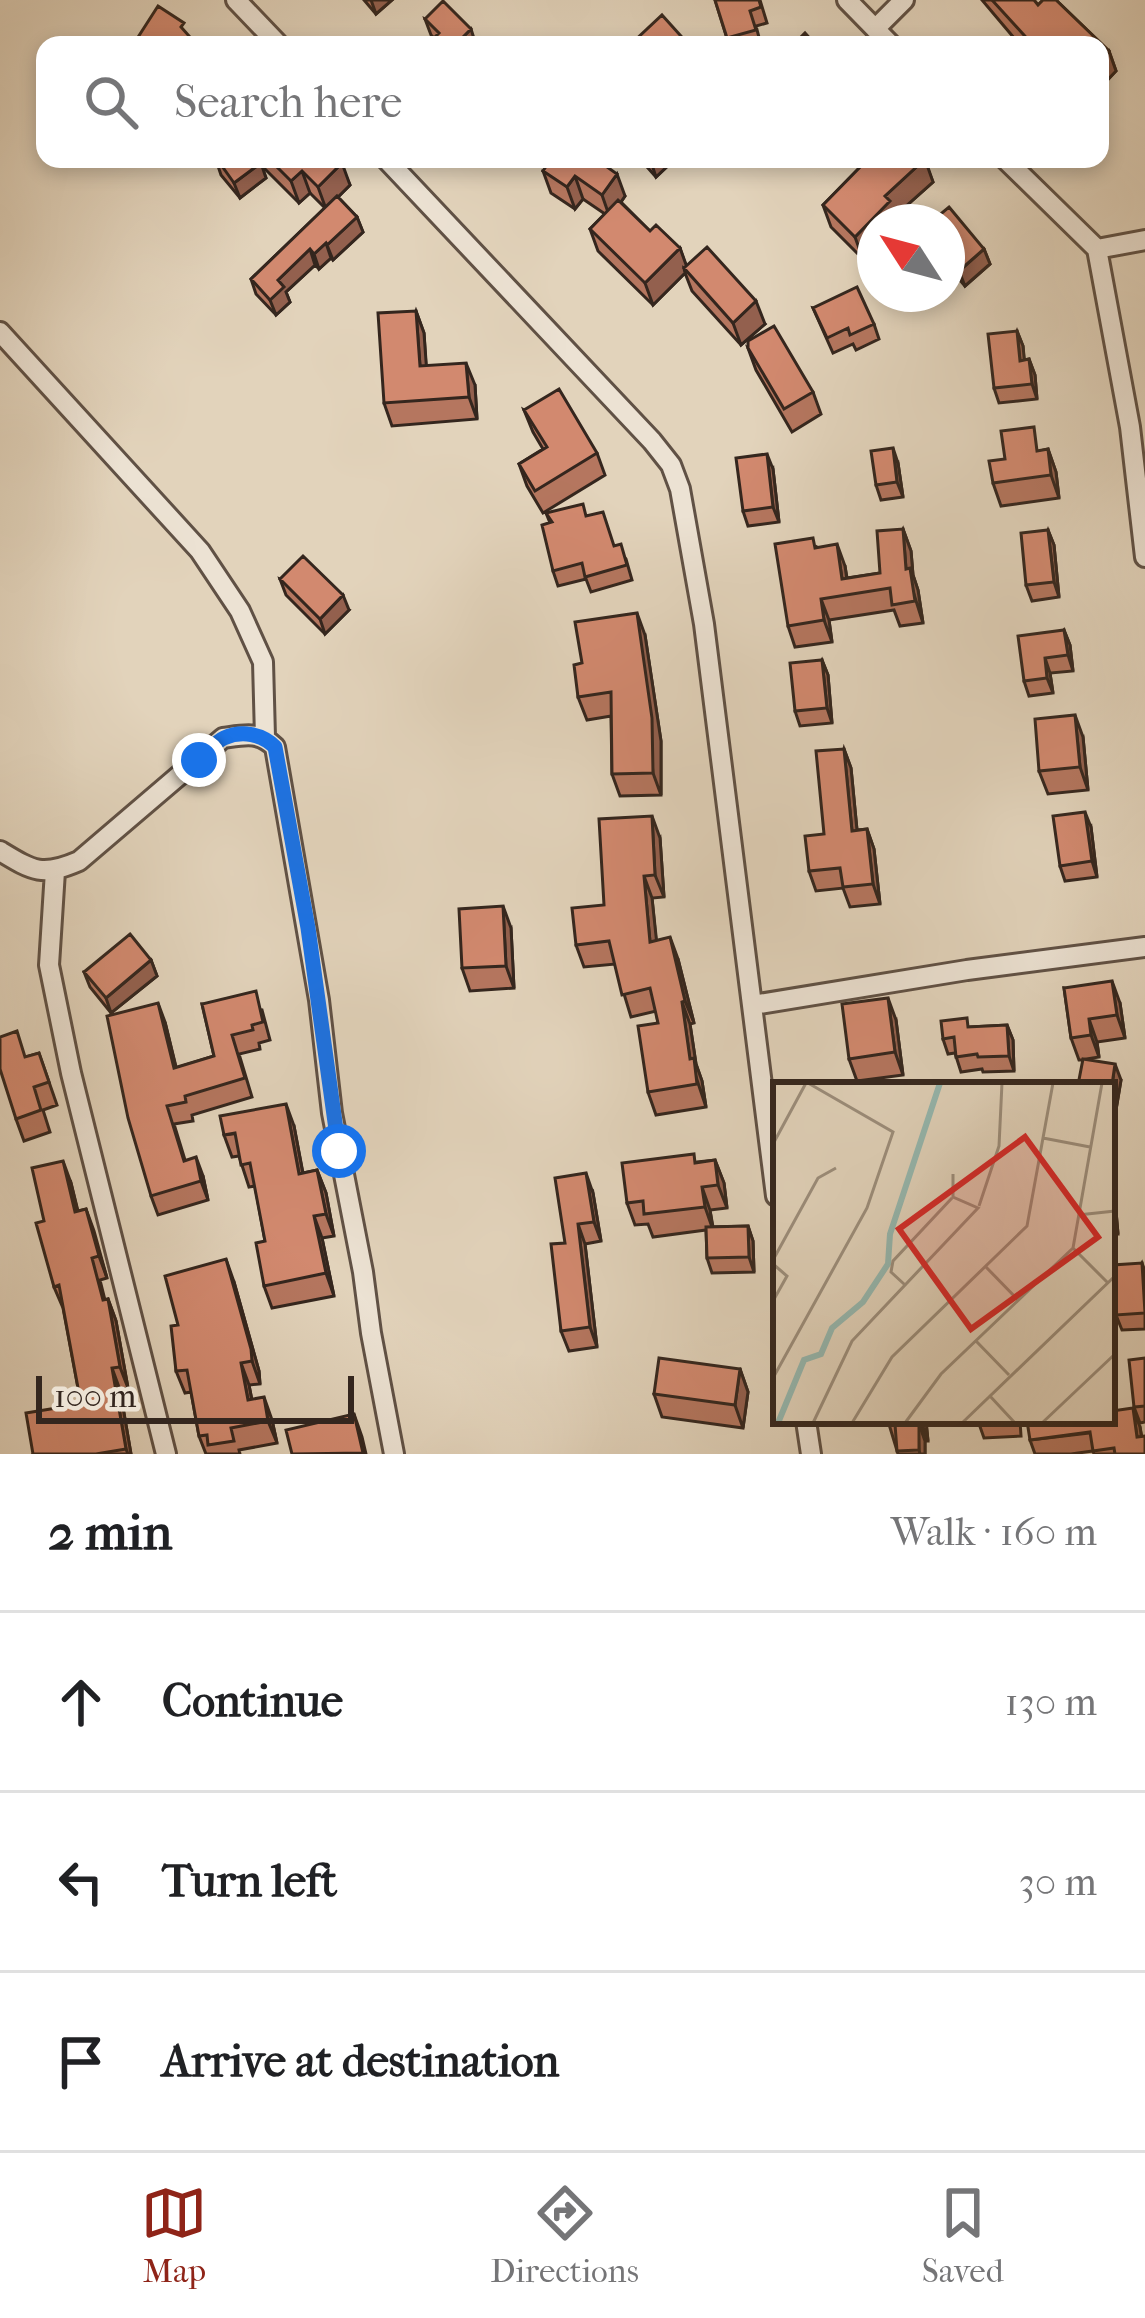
<!DOCTYPE html>
<meta charset="utf-8">
<style>
body{margin:0;font-family:"IM FELL French Canon",serif;background:#f6f6f6;color:#202124}
.compass{position:absolute;left:857px;top:204px;width:108px;height:108px;border-radius:50%;background:#fff;box-shadow:0 6px 18px #0003;rotate:306deg}
.scale{position:absolute;left:36px;bottom:30px;width:318px;box-sizing:border-box;padding-left:12px;border:6px solid #34261e;border-top:0;font-size:33px;line-height:42px;white-space:nowrap;color:#34261e;-webkit-text-stroke:9px #ece2d3;paint-order:stroke}
.stop{position:absolute;width:36px;height:36px;margin:-27px;border:9px solid #1a73e8;border-radius:50%;background:#fff}
.stop.end{background:#1a73e8;border-color:#fff;box-shadow:0 3px 12px #0008}
.list{margin:0;padding:0;list-style:none}
h2{display:flex;justify-content:space-between;align-items:center;height:156px;margin:0;padding:0 48px;font-size:51px}
h2 small{font-size:39px;font-weight:400;color:#757577}
.list li{display:grid;grid-template-columns:78px 1fr auto;gap:36px;align-items:center;box-sizing:border-box;height:180px;padding:0 48px;border-top:3px solid #e0e0e0}
.list b{display:block;font-size:45px;white-space:nowrap}
.list em{font-size:39px;font-style:normal;color:#757577}
.icon{flex:none;width:66px;height:66px;fill:none;stroke:currentColor;stroke-width:2;stroke-linecap:round;stroke-linejoin:round}
.map{position:relative;flex:none;width:1145px;height:1454px;overflow:hidden}
.search{position:absolute;background:#fff;box-shadow:0 6px 18px #0003;left:36px;right:36px;top:36px;height:132px;display:flex;align-items:center;gap:30px;box-sizing:border-box;padding:0 42px;border-radius:24px;color:#757577;font-size:45px}
.sheet{height:696px;background:#fff}
nav{display:flex;justify-content:space-around;align-items:center;box-sizing:border-box;height:168px;border-top:3px solid #e0e0e0;background:#fff;font-size:33px;color:#757577}
nav a{display:grid;justify-items:center;gap:6px}
nav .on{color:#8f2418}
.map>svg:first-child{display:block}
</style>
<div class="map">
<svg width="1145" height="1454" viewBox="0 0 1145 1454">
<rect width="100%" height="100%" fill="#e2d3bb"/>
<filter id="stains"><feTurbulence type="fractalNoise" baseFrequency=".00167" numOctaves="4"/><feColorMatrix values="0 0 0 0 .2 0 0 0 0 .09 0 0 0 0 .02 0 0 0 .5 -.17"/></filter>
<radialGradient id="worn" r=".72"><stop offset=".6" stop-color="#630" stop-opacity="0"/><stop offset="1" stop-color="#630" stop-opacity=".3"/></radialGradient>
<g fill="none" stroke-linecap="round" stroke-linejoin="round">
<g stroke="#605145" stroke-width="24">
<path id="street" d="M 236,0 L 279,45
M 847,0 L 891,45
M 875,29 L 904,0
M 386,159 L 652,441 L 671,465 L 680,489 L 704,624 L 776,1196
M 1005,159 L 1097,249 L 1130,427 L 1145,557
M 1097,249 L 1145,240
M 0,332 L 200,551 L 240,611 L 263,662 L 265,737
M 0,851 C 33,871 42,877 79,861 L 223,738 C 245,735 259,731 275,747 L 319,1000 L 332,1113 L 363,1272 L 371,1333 L 394,1454
M 55,871 L 49,965 L 71,1073 L 166,1454
M 753,1005 L 967,970 L 1145,947
M 806,1421 L 811,1454"/>
</g>
<use href="#street" stroke="#ece2d3" stroke-width="18"/>
</g>
<path fill="#b5765f" stroke="#34261e" stroke-width="3" d="M 364,0 L 392,0 L 376,14 Z
M 715,0 L 760,0 L 767,23 L 756,26 L 761,45 L 729,45 Z
M 982,0 L 1034,0 L 1038,5 L 1043,0 L 1056,0 L 1109,51 L 1116,71 L 1100,88 L 1100,45 L 1020,45 Z
M 425,19 L 477,44 L 427,45 L 434,38 L 431,35 Z
M 259,159 L 338,159 L 350,185 L 338,197 L 357,217 L 363,232 L 333,260 L 331,258 L 319,269 L 315,265 L 286,292 L 290,302 L 276,315 L 256,294 L 251,279 L 325,208 L 310,193 L 299,203 L 261,165 L 266,178 L 240,198 L 221,175 L 216,160 L 261,163 Z
M 608,159 L 604,165 L 625,196 L 621,202 L 650,231 L 680,248 L 686,266 L 765,324 L 741,345 L 692,291 L 685,273 L 653,305 L 598,251 L 590,229 L 605,214 L 583,199 L 575,209 L 551,193 L 543,171 Z
M 640,159 L 675,159 L 656,177 Z
M 865,159 L 924,159 L 933,182 L 895,216 L 897,222 L 875,222 L 875,246 L 863,259 L 831,227 L 823,205 L 867,160 Z
M 947,222 L 984,249 L 990,264 L 965,286 L 947,265 Z
M 813,308 L 874,324 L 879,339 L 856,350 L 853,344 L 833,353 Z
M 416,311 L 424,333 L 426,366 L 475,385 L 477,419 L 392,426 L 384,403 Z
M 1017,331 L 1023,346 L 1024,360 L 1029,359 L 1035,375 L 1037,399 L 999,403 L 994,388 Z
M 748,348 L 813,392 L 821,414 L 792,432 L 756,370 Z
M 524,410 L 597,453 L 605,475 L 543,513 L 527,486 L 519,464 L 543,449 L 533,432 Z
M 1048,449 L 1056,472 L 1059,498 L 1001,506 L 993,483 L 1005,459 Z
M 898,463 L 903,497 L 881,500 L 876,485 Z
M 773,469 L 779,522 L 748,526 L 743,511 Z
M 546,513 L 587,516 L 626,559 L 632,580 L 591,592 L 586,579 L 558,586 L 553,571 L 550,523 Z
M 903,529 L 911,551 L 913,575 L 918,590 L 923,623 L 900,626 L 894,610 L 829,620 L 832,642 L 795,647 L 788,626 L 817,547 L 845,566 L 847,578 L 880,573 Z
M 1048,530 L 1054,545 L 1059,597 L 1032,601 L 1026,585 Z
M 280,579 L 349,610 L 325,634 L 286,595 Z
M 1064,630 L 1070,645 L 1073,671 L 1050,673 L 1053,693 L 1029,696 L 1024,681 Z
M 645,635 L 661,741 L 661,795 L 620,796 L 612,774 L 611,716 L 587,720 L 578,697 L 582,663 Z
M 822,660 L 828,675 L 832,723 L 800,726 L 795,711 Z
M 1083,737 L 1088,790 L 1048,794 L 1039,771 Z
M 844,749 L 851,768 L 857,830 L 867,829 L 874,849 L 880,904 L 850,907 L 843,888 L 816,891 L 809,871 L 824,834 Z
M 1091,827 L 1097,877 L 1065,881 L 1060,866 Z
M 660,838 L 664,897 L 652,898 L 656,940 L 678,959 L 694,1023 L 690,1024 L 696,1064 L 702,1081 L 706,1107 L 656,1115 L 648,1092 L 658,1023 L 656,1011 L 631,1017 L 615,964 L 584,967 L 576,945 L 604,905 Z
M 511,928 L 514,988 L 470,991 L 462,968 Z
M 151,960 L 157,976 L 111,1013 L 90,987 L 84,972 Z
M 1064,988 L 1120,1003 L 1125,1038 L 1097,1042 L 1099,1057 L 1086,1059 L 1121,1080 L 1113,1128 L 1112,1085 L 1083,1060 L 1079,1060 L 1071,1038 Z
M 202,1004 L 262,1010 L 270,1040 L 259,1043 L 260,1049 L 239,1054 L 252,1097 L 192,1115 L 193,1121 L 174,1124 L 185,1160 L 203,1176 L 208,1200 L 158,1215 L 151,1196 L 165,1022 L 176,1068 L 214,1056 Z
M 896,1020 L 903,1075 L 857,1081 L 849,1059 Z
M 1007,1025 L 1013,1040 L 1014,1071 L 983,1072 L 982,1069 L 961,1072 L 955,1053 L 948,1054 L 943,1039 L 970,1027 Z
M 39,1053 L 57,1105 L 43,1110 L 50,1132 L 24,1141 L 16,1119 L 26,1057 Z
M 294,1126 L 303,1173 L 317,1170 L 326,1193 L 334,1236 L 322,1238 L 334,1296 L 272,1308 L 264,1286 L 265,1241 L 255,1186 L 249,1187 L 239,1156 L 232,1157 L 224,1135 Z
M 715,1160 L 724,1183 L 727,1208 L 710,1210 L 713,1227 L 748,1226 L 753,1241 L 754,1272 L 712,1273 L 707,1258 L 706,1230 L 653,1237 L 648,1224 L 635,1225 L 627,1203 L 697,1162 Z
M 71,1183 L 78,1211 L 86,1209 L 107,1278 L 100,1280 L 105,1300 L 108,1299 L 116,1321 L 128,1388 L 120,1390 L 131,1454 L 33,1454 L 81,1404 L 63,1308 L 54,1287 L 44,1221 Z
M 593,1193 L 601,1241 L 585,1244 L 597,1347 L 569,1351 L 561,1331 L 565,1243 Z
M 1112,1200 L 1116,1211 L 1118,1234 L 1112,1234 Z
M 1142,1263 L 1145,1271 L 1145,1329 L 1122,1330 L 1116,1315 Z
M 234,1282 L 259,1371 L 260,1384 L 249,1385 L 252,1400 L 272,1420 L 277,1443 L 239,1450 L 240,1454 L 206,1454 L 199,1436 L 191,1392 L 185,1393 L 176,1371 L 178,1325 Z
M 1145,1358 L 1145,1422 L 1140,1423 L 1134,1407 Z
M 740,1369 L 748,1392 L 743,1428 L 662,1417 L 654,1394 Z
M 888,1421 L 926,1421 L 928,1441 L 925,1441 L 925,1454 L 898,1454 Z
M 978,1421 L 1020,1421 L 1021,1436 L 984,1438 Z
M 1140,1427 L 1145,1454 L 1094,1454 L 1093,1451 L 1071,1454 L 1035,1454 L 1030,1440 Z"/>
<path fill="#93604e" stroke="#34261e" stroke-width="3" d="M 371,0 L 392,0 L 376,14 Z
M 471,29 L 476,45 L 455,45 Z
M 1109,51 L 1116,71 L 1100,88 L 1100,60 Z
M 654,159 L 675,159 L 656,177 L 651,162 Z
M 925,159 L 933,182 L 895,216 L 897,222 L 875,222 L 875,246 L 863,259 L 855,237 L 885,196 Z
M 261,163 L 266,178 L 240,198 L 234,183 Z
M 342,163 L 350,185 L 326,209 L 318,187 Z
M 302,171 L 310,193 L 299,203 L 291,181 Z
M 617,174 L 625,196 L 610,218 L 602,195 Z
M 575,176 L 583,199 L 575,209 L 567,187 Z
M 357,217 L 363,232 L 333,260 L 327,245 Z
M 326,243 L 331,258 L 319,269 L 314,254 Z
M 680,248 L 688,270 L 684,268 L 685,273 L 653,305 L 645,283 Z
M 310,249 L 315,265 L 286,292 L 290,302 L 276,315 L 270,300 L 278,280 Z
M 984,249 L 990,264 L 965,286 L 959,271 Z
M 756,301 L 765,324 L 741,345 L 733,323 Z
M 416,311 L 424,333 L 428,389 L 420,366 Z
M 1017,331 L 1023,346 L 1026,376 L 1020,361 Z
M 1029,359 L 1035,375 L 1037,399 L 1032,384 Z
M 466,363 L 475,385 L 477,419 L 469,397 Z
M 893,448 L 898,463 L 903,497 L 897,482 Z
M 1048,449 L 1056,472 L 1059,498 L 1051,475 Z
M 767,454 L 773,469 L 779,522 L 773,507 Z
M 903,529 L 911,551 L 913,575 L 918,590 L 923,623 L 906,569 Z
M 1048,530 L 1054,545 L 1059,597 L 1054,582 Z
M 837,544 L 845,566 L 849,594 L 842,579 Z
M 343,595 L 349,610 L 325,634 L 320,619 Z
M 821,599 L 829,620 L 832,642 L 824,620 Z
M 637,613 L 645,635 L 661,741 L 661,795 L 653,773 Z
M 1064,630 L 1070,645 L 1073,671 L 1068,655 Z
M 1045,658 L 1050,673 L 1053,693 L 1047,678 Z
M 822,660 L 828,675 L 832,723 L 827,708 Z
M 1075,715 L 1083,737 L 1088,790 L 1080,767 Z
M 844,749 L 851,768 L 859,851 L 852,831 Z
M 1085,812 L 1091,827 L 1097,877 L 1092,861 Z
M 652,816 L 660,838 L 664,897 L 655,875 Z
M 867,829 L 874,849 L 880,904 L 873,884 Z
M 644,876 L 652,898 L 659,964 L 650,942 Z
M 503,906 L 511,928 L 514,988 L 506,966 Z
M 670,937 L 678,959 L 694,1023 L 685,1001 Z
M 151,960 L 157,976 L 111,1013 L 106,998 Z
M 1112,981 L 1120,1003 L 1125,1038 L 1117,1015 Z
M 888,998 L 896,1020 L 903,1075 L 895,1052 Z
M 682,1002 L 690,1024 L 696,1064 L 702,1081 L 706,1107 L 690,1059 Z
M 158,1003 L 165,1022 L 181,1087 L 174,1068 Z
M 1089,1019 L 1097,1042 L 1099,1057 L 1091,1035 Z
M 1007,1025 L 1013,1040 L 1014,1071 L 1009,1056 Z
M 1115,1064 L 1121,1080 L 1113,1128 L 1112,1085 Z
M 286,1104 L 294,1126 L 307,1196 L 299,1174 Z
M 196,1157 L 203,1176 L 208,1200 L 201,1181 Z
M 715,1160 L 724,1183 L 727,1208 L 718,1185 Z
M 63,1161 L 71,1183 L 83,1234 L 75,1212 Z
M 317,1170 L 326,1193 L 334,1236 L 326,1214 Z
M 586,1173 L 593,1193 L 601,1241 L 594,1222 Z
M 702,1187 L 710,1210 L 713,1230 L 705,1207 Z
M 1112,1200 L 1116,1211 L 1118,1234 L 1113,1218 Z
M 86,1209 L 94,1231 L 107,1278 L 99,1256 Z
M 314,1216 L 322,1238 L 334,1296 L 326,1273 Z
M 578,1224 L 585,1244 L 597,1347 L 590,1327 Z
M 748,1226 L 753,1241 L 754,1272 L 749,1257 Z
M 226,1259 L 234,1282 L 259,1371 L 260,1384 L 252,1361 Z
M 108,1299 L 116,1321 L 128,1388 L 120,1367 Z
M 241,1363 L 249,1385 L 256,1423 L 248,1400 Z
M 112,1368 L 120,1390 L 131,1454 L 128,1454 L 126,1449 Z
M 740,1369 L 748,1392 L 743,1428 L 735,1405 Z
M 264,1397 L 272,1420 L 277,1443 L 268,1421 Z
M 1133,1408 L 1140,1427 L 1144,1454 L 1137,1437 Z
M 354,1414 L 362,1437 L 366,1454 L 363,1453 Z
M 918,1421 L 925,1441 L 925,1454 L 920,1454 L 919,1450 Z
M 921,1421 L 926,1421 L 928,1441 Z"/>
<path fill="#d2896f" stroke="#34261e" stroke-width="3" d="M 715,0 L 759,0 L 761,7 L 750,11 L 756,30 L 727,38 Z
M 992,0 L 1034,0 L 1038,5 L 1043,0 L 1056,0 L 1109,51 L 1100,60 L 1100,45 L 1033,45 Z
M 443,1 L 471,29 L 455,45 L 427,45 L 439,33 L 425,19 Z
M 158,6 L 184,23 L 181,27 L 197,45 L 133,45 Z
M 662,15 L 689,45 L 630,45 Z
M 805,33 L 816,45 L 793,45 Z
M 217,159 L 258,159 L 261,163 L 234,183 Z
M 269,159 L 338,159 L 342,163 L 318,187 L 302,171 L 291,181 Z
M 551,159 L 596,159 L 617,174 L 602,195 L 575,176 L 567,187 L 543,171 Z
M 868,159 L 925,159 L 885,196 L 890,201 L 855,237 L 823,205 Z
M 337,196 L 357,217 L 327,245 L 326,243 L 314,254 L 310,249 L 278,280 L 284,287 L 270,300 L 251,279 Z
M 618,200 L 650,231 L 656,225 L 680,248 L 645,283 L 590,229 Z
M 949,207 L 984,249 L 959,271 L 947,256 L 947,222 L 931,222 Z
M 707,247 L 756,301 L 733,323 L 684,268 Z
M 857,287 L 874,324 L 850,335 L 848,328 L 827,338 L 813,308 Z
M 416,311 L 420,366 L 466,363 L 469,397 L 384,403 L 378,313 Z
M 774,326 L 813,392 L 784,409 L 748,348 L 748,341 Z
M 1017,331 L 1020,361 L 1029,359 L 1032,384 L 994,388 L 988,334 Z
M 559,389 L 597,453 L 535,491 L 519,464 L 547,447 L 524,410 Z
M 1034,427 L 1037,451 L 1048,449 L 1051,475 L 993,483 L 989,461 L 1005,459 L 1001,431 Z
M 893,448 L 897,482 L 876,485 L 871,451 Z
M 767,454 L 773,507 L 743,511 L 736,458 Z
M 583,504 L 586,516 L 603,512 L 614,546 L 621,544 L 627,565 L 585,577 L 582,563 L 553,571 L 542,525 L 552,522 L 546,513 Z
M 903,529 L 906,569 L 910,568 L 915,601 L 892,605 L 890,588 L 821,599 L 824,620 L 788,626 L 775,544 L 813,538 L 815,548 L 837,544 L 842,579 L 880,573 L 877,531 Z
M 1048,530 L 1054,582 L 1026,585 L 1021,533 Z
M 303,556 L 343,595 L 320,619 L 280,579 Z
M 637,613 L 652,718 L 653,773 L 612,774 L 611,692 L 578,697 L 574,665 L 582,663 L 575,622 Z
M 1064,630 L 1068,655 L 1045,658 L 1047,678 L 1024,681 L 1018,636 Z
M 822,660 L 827,708 L 795,711 L 790,663 Z
M 1075,715 L 1080,767 L 1039,771 L 1035,719 Z
M 844,749 L 852,831 L 867,829 L 873,884 L 843,887 L 840,868 L 809,871 L 805,836 L 824,834 L 816,751 Z
M 1085,812 L 1092,861 L 1060,866 L 1053,816 Z
M 652,816 L 655,875 L 644,876 L 650,942 L 670,937 L 685,1001 L 682,1002 L 690,1059 L 694,1058 L 697,1084 L 648,1092 L 638,1026 L 658,1023 L 650,988 L 622,995 L 609,941 L 576,945 L 572,908 L 604,905 L 599,819 Z
M 503,906 L 506,966 L 462,968 L 459,909 Z
M 130,934 L 151,960 L 106,998 L 84,972 Z
M 1112,981 L 1117,1015 L 1089,1019 L 1091,1035 L 1071,1038 L 1064,988 Z
M 256,991 L 263,1022 L 252,1025 L 253,1030 L 232,1035 L 245,1078 L 185,1096 L 186,1102 L 167,1106 L 184,1161 L 196,1157 L 201,1181 L 151,1196 L 128,1118 L 107,1016 L 158,1003 L 174,1068 L 214,1056 L 202,1004 Z
M 888,998 L 895,1052 L 849,1059 L 842,1004 Z
M 967,1018 L 968,1027 L 1007,1025 L 1009,1056 L 978,1057 L 977,1054 L 956,1057 L 954,1037 L 943,1039 L 941,1021 Z
M 17,1031 L 25,1057 L 39,1053 L 49,1082 L 34,1087 L 41,1110 L 16,1119 L 0,1069 L 0,1037 Z
M 1083,1059 L 1115,1064 L 1112,1085 L 1078,1085 Z
M 286,1104 L 299,1174 L 317,1170 L 326,1214 L 314,1216 L 326,1273 L 264,1286 L 256,1243 L 265,1241 L 250,1163 L 241,1165 L 235,1133 L 224,1135 L 220,1116 Z
M 694,1154 L 695,1163 L 715,1160 L 718,1185 L 702,1187 L 705,1207 L 644,1214 L 643,1201 L 627,1203 L 622,1163 Z
M 63,1161 L 75,1212 L 86,1209 L 99,1256 L 92,1258 L 103,1300 L 108,1299 L 120,1367 L 112,1368 L 126,1449 L 96,1454 L 33,1454 L 26,1413 L 81,1404 L 59,1285 L 54,1287 L 36,1223 L 44,1221 L 32,1168 Z
M 586,1173 L 594,1222 L 578,1224 L 590,1327 L 561,1331 L 551,1244 L 565,1243 L 555,1178 Z
M 748,1226 L 749,1257 L 707,1258 L 706,1227 Z
M 226,1259 L 251,1349 L 252,1361 L 241,1363 L 248,1400 L 264,1397 L 268,1421 L 231,1428 L 234,1441 L 208,1445 L 207,1435 L 199,1436 L 187,1370 L 176,1371 L 171,1326 L 178,1325 L 165,1276 Z
M 1142,1263 L 1145,1313 L 1116,1315 L 1113,1265 Z
M 659,1358 L 740,1369 L 735,1405 L 654,1394 Z
M 1145,1358 L 1145,1406 L 1134,1407 L 1129,1360 Z
M 1133,1408 L 1137,1437 L 1145,1436 L 1145,1454 L 1115,1454 L 1114,1448 L 1093,1451 L 1090,1432 L 1030,1440 L 1027,1421 L 1112,1421 L 1112,1411 Z
M 354,1414 L 363,1453 L 292,1454 L 286,1430 Z
M 888,1421 L 919,1421 L 919,1450 L 897,1451 L 895,1424 L 889,1425 Z"/>
<g fill="none" stroke-linecap="round" stroke-linejoin="round">
<path stroke="#1a73e8" stroke-width="15" d="M 199,760 C 206,754 215,742 224,738 C 242,730 262,734 275,747 L 308,928 L 339,1151"/>
</g>
<g transform="translate(773 1082)">
<rect width="342" height="342" fill="#e2d3bb"/>
<path fill="none" stroke="#95b8b0" stroke-width="6" d="M 5,341 L 31,278 L 48,272 L 59,246 L 90,220 L 115,182 L 117,152 L 167,1"/>
<path fill="none" stroke="#9c8e7c" stroke-width="3" d="M 270,56 L 317,65M 0,62 L 33,1M 206,124 L 226,64 L 229,1M 305,133 L 342,129M 300,166 L 334,200M 0,178 L 45,96 L 63,86M 0,182 L 14,194 L 0,219M 212,184 L 246,219M 131,202 L 118,190 L 120,179 L 179,116M 203,259 L 236,293M 0,296 L 94,126 L 120,50 L 35,1M 216,313 L 242,341M 40,341 L 79,259 L 205,126 L 180,115 L 180,92M 79,341 L 119,275 L 254,144 L 280,1M 132,341 L 168,292 L 300,166 L 329,1M 189,341 L 342,194M 269,341 L 342,272"/>
<path fill="#d62828" fill-opacity="0.15" stroke="#d62828" stroke-width="6" d="M 252,55 L 325,155 L 198,247 L 126,147 Z"/>
<rect width="342" height="342" fill="none" stroke="#34261e" stroke-width="6"/>
</g>
<rect width="100%" height="100%" filter="url(#stains)"/>
<rect width="100%" height="100%" fill="url(#worn)"/>
</svg>
<svg class="compass" viewBox="-18 -18 36 36"><path d="M0-13l5 13h-10z" fill="#e53935"/><path d="M0 13l5-13h-10z" fill="#757577"/></svg>
<div class="scale">100 m</div>
<div class="stop" style="left:339px;top:1151px"></div>
<div class="stop end" style="left:199px;top:760px"></div>
<div class="search"><svg class="icon" aria-label="search" viewBox="0 0 24 24"><circle cx="10" cy="10" r="6"/><path d="M15 15l6 6"/></svg>Search here</div>
</div>
<section class="sheet">
<h2>2 min<small>Walk · 160 m</small></h2>
<ul class="list">
<li><svg class="icon" aria-label="ahead" viewBox="0 0 24 24"><path d="M12 20V5M6 11l6-6 6 6"/></svg><div><b>Continue</b></div><em>130 m</em></li>
<li><svg class="icon" aria-label="left" viewBox="0 0 24 24"><path d="M17 20v-9H6M10 6l-5 5 5 5"/></svg><div><b>Turn left</b></div><em>30 m</em></li>
<li><svg class="icon" aria-label="arrive" viewBox="0 0 24 24"><path d="M6 21V4h12l-3 4 3 4H6"/></svg><div><b>Arrive at destination</b></div></li>
</ul>
</section>
<nav>
<a class="on"><svg class="icon" aria-label="map" viewBox="0 0 24 24"><path d="M3 6l6-2 6 2 6-2v14l-6 2-6-2-6 2zM9 4v14M15 6v14"/></svg>Map</a>
<a><svg class="icon" aria-label="directions" viewBox="0 0 24 24"><path d="M12 3l9 9-9 9-9-9zM9 14v-3h6M13 9l2 2-2 2"/></svg>Directions</a>
<a><svg class="icon" aria-label="saved" viewBox="0 0 24 24"><path d="M7 4h10v16l-5-4-5 4z"/></svg>Saved</a>
</nav>
